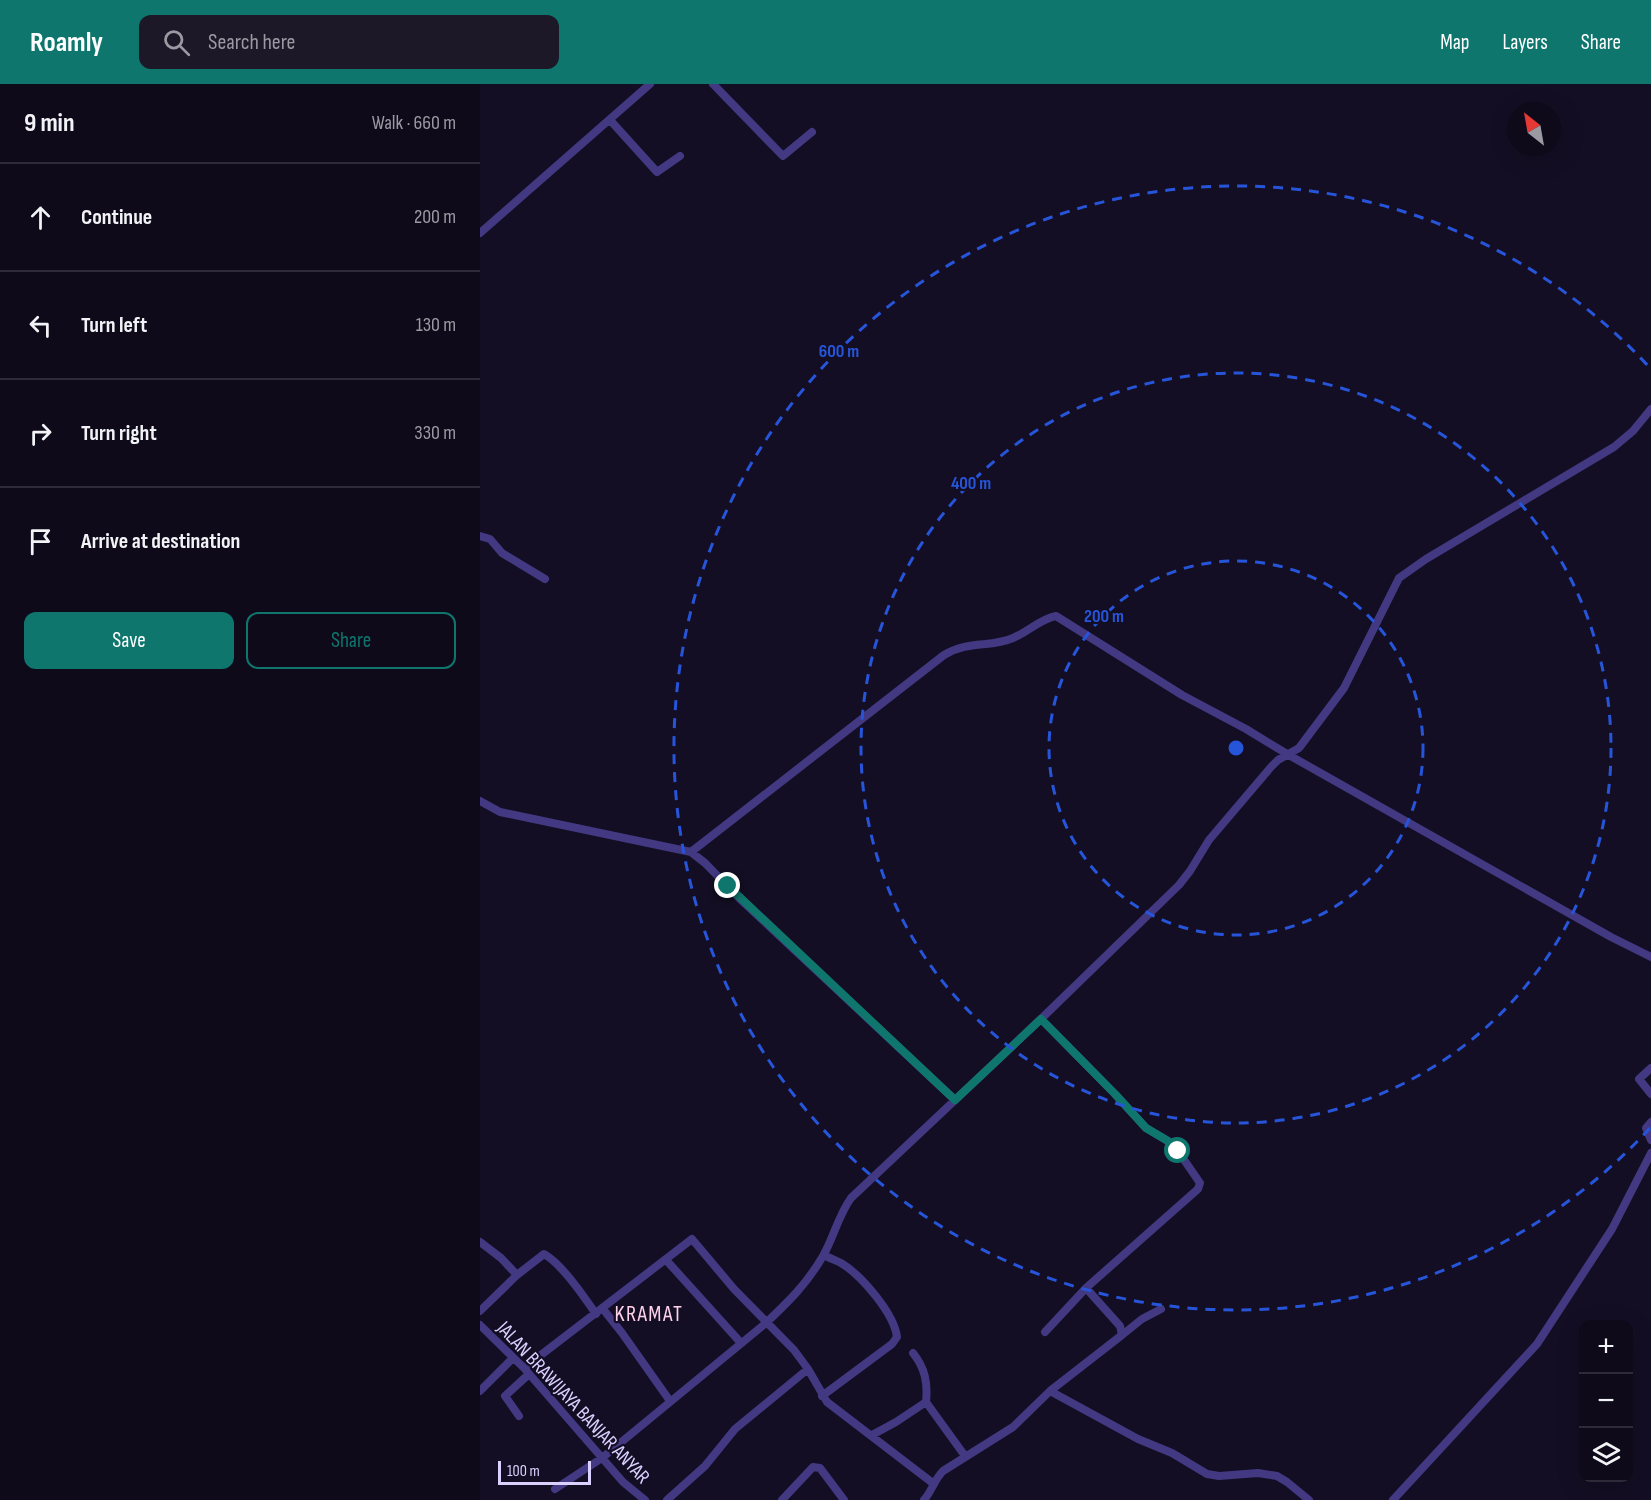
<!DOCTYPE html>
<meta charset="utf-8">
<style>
body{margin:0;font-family:"Sofia Sans Condensed",sans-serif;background:#1c1827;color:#f1f3f6}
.controls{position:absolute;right:18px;bottom:18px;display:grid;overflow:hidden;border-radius:12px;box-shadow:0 6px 24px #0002}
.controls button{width:54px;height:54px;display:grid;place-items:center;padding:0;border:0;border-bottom:2px solid #2e2b39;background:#0e0a1a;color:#f1f3f6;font:30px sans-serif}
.compass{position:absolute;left:1027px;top:18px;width:54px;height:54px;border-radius:50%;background:#0e0a1a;box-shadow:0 6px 24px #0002;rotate:329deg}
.scale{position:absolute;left:18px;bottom:15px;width:93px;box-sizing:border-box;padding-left:6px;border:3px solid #dad1ff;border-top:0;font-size:16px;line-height:21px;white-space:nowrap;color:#dad1ff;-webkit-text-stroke:4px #130e23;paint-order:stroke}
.stop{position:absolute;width:18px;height:18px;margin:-14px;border:4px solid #0f766e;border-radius:50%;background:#fff}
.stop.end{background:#0f766e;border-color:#fff;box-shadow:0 2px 6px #0008}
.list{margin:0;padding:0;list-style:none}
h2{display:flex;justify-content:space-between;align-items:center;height:78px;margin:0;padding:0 24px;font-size:26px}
h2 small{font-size:20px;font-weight:400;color:#9b9aa2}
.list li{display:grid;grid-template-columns:39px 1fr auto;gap:18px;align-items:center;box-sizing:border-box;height:108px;padding:0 24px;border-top:2px solid #2e2b39}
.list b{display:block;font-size:22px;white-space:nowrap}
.list em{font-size:20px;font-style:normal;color:#9b9aa2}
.actions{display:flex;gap:12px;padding:18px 24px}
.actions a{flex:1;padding:14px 0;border:2px solid #0f766e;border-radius:12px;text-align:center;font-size:21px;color:#0f766e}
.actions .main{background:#0f766e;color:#fff}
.icon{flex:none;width:33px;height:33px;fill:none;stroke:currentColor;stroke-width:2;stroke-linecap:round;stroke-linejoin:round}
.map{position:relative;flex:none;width:1171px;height:1416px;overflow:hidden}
header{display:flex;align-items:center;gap:36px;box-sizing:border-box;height:84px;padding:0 30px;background:#0f766e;color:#fff}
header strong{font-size:28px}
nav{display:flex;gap:33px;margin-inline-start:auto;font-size:21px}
.search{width:420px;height:54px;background:#1c1827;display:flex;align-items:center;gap:15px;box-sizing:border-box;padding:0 21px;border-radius:12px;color:#9b9aa2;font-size:22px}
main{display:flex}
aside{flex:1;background:#0e0a1a}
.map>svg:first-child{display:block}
</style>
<header>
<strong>Roamly</strong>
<div class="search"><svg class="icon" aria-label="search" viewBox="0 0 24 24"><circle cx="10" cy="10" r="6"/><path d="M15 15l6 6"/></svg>Search here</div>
<nav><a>Map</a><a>Layers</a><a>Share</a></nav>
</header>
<main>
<aside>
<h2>9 min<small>Walk · 660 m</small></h2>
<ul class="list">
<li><svg class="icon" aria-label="ahead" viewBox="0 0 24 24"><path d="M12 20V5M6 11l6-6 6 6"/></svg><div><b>Continue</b></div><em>200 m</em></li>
<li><svg class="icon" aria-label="left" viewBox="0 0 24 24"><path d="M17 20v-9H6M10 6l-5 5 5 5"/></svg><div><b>Turn left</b></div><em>130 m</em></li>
<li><svg class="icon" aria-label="right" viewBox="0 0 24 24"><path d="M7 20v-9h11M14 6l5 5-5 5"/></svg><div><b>Turn right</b></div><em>330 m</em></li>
<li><svg class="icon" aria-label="arrive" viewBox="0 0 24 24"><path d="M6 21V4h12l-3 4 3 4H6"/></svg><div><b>Arrive at destination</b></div></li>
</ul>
<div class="actions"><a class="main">Save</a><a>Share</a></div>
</aside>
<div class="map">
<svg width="1171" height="1416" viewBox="0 0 1171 1416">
<rect width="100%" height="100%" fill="#130e23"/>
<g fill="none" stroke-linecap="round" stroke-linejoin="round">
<path stroke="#423982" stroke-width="8" d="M 233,0 L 303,72 L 332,48
M 130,36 L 177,88 L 200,72
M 0,149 L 170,0
M 0,452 L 10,455 L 22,469 L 65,495
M 0,717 L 20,728 L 211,768 L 225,779 L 259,814 L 475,1016
M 211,768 L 464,571 C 489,556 510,564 533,554 C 548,548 560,535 576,532 L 702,611 L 766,645 L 807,670 L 1131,853 L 1171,873
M 561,935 L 635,1010 L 666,1044 L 688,1057 L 698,1067 L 720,1099 L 718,1105 L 606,1204 L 640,1242 L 642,1251 L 570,1307
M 1171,984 L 1159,995 L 1171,1010
M 1171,1038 L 1166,1044 L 1171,1056
M 0,1158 L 21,1174 L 37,1191
M 187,1177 L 261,1259
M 123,1225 L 142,1249 L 190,1317
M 0,1227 L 37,1191 L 64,1170 C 82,1180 104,1213 116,1230
M 0,1241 L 44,1284 L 143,1398 L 165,1416
M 565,1248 L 606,1204
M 642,1251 L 662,1235 L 681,1225
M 433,1269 C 445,1284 448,1299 446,1318
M 44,1284 L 212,1155 L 254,1205 L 314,1266 L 328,1285
M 0,1307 L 33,1274
M 342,1312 L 412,1260 L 417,1253 C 414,1229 381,1191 361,1179 C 355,1176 349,1174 344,1171
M 39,1332 L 25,1312 L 49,1290
M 392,1351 L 416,1338 L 446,1318 L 485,1372
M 75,1405 L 122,1374 L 286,1239 C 309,1217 326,1201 343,1172 C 354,1153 358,1132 371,1114 L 561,935 L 699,801 L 710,787 L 729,756 L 791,683 L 798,676 L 819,664 L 864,604 L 919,494 L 946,475 L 1134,363 L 1153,347 L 1171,325
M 187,1416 L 225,1382 L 255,1345 L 328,1285 L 347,1318 L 454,1400
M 302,1416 L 333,1383 L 340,1384 L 364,1416
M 444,1416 C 452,1407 454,1396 463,1387 L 533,1343 L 570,1307 L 658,1355 L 692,1369 L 727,1390 L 739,1392 L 778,1389 L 797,1392 L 807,1398 L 829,1416
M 913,1416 L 1057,1260 L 1132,1145 L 1171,1069"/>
</g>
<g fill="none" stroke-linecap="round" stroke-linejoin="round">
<path stroke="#0f766e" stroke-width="8" d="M 248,802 L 475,1016 L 561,935 L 635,1010 L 666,1044 L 688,1057 L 698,1067"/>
</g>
<g fill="none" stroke="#2655da" stroke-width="3" stroke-dasharray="10 8">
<circle cx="756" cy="664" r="187"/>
<circle cx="756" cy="664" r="375"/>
<path d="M1170 1044A562 562 0 1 1 1170 284"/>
</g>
<g text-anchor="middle" stroke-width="4.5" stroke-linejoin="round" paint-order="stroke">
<g font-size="20" fill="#dad1ff" stroke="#130e23">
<text transform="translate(94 1318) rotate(47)" y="7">JALAN BRAWIJAYA BANJAR ANYAR</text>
</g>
<g font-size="22" letter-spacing="1.5" fill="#ffd2eb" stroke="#130e23">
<text x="169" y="1237">KRAMAT</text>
</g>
</g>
<circle cx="756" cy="664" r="9" fill="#2655da" stroke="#130e23" stroke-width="3"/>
<g font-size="18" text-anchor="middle" font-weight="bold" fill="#2655da" stroke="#130e23" stroke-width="4.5" stroke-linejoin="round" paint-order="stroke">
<text x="359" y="273">600 m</text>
<text x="491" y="405">400 m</text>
<text x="624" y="538">200 m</text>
</g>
</svg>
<div class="controls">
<button>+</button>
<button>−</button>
<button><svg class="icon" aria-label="layers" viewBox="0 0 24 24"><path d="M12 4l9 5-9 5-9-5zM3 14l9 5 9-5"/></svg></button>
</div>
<svg class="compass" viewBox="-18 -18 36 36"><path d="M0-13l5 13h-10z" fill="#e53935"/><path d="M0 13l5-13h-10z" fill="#9b9aa2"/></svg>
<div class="scale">100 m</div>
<div class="stop" style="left:698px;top:1067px"></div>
<div class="stop end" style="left:248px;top:802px"></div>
</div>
</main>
